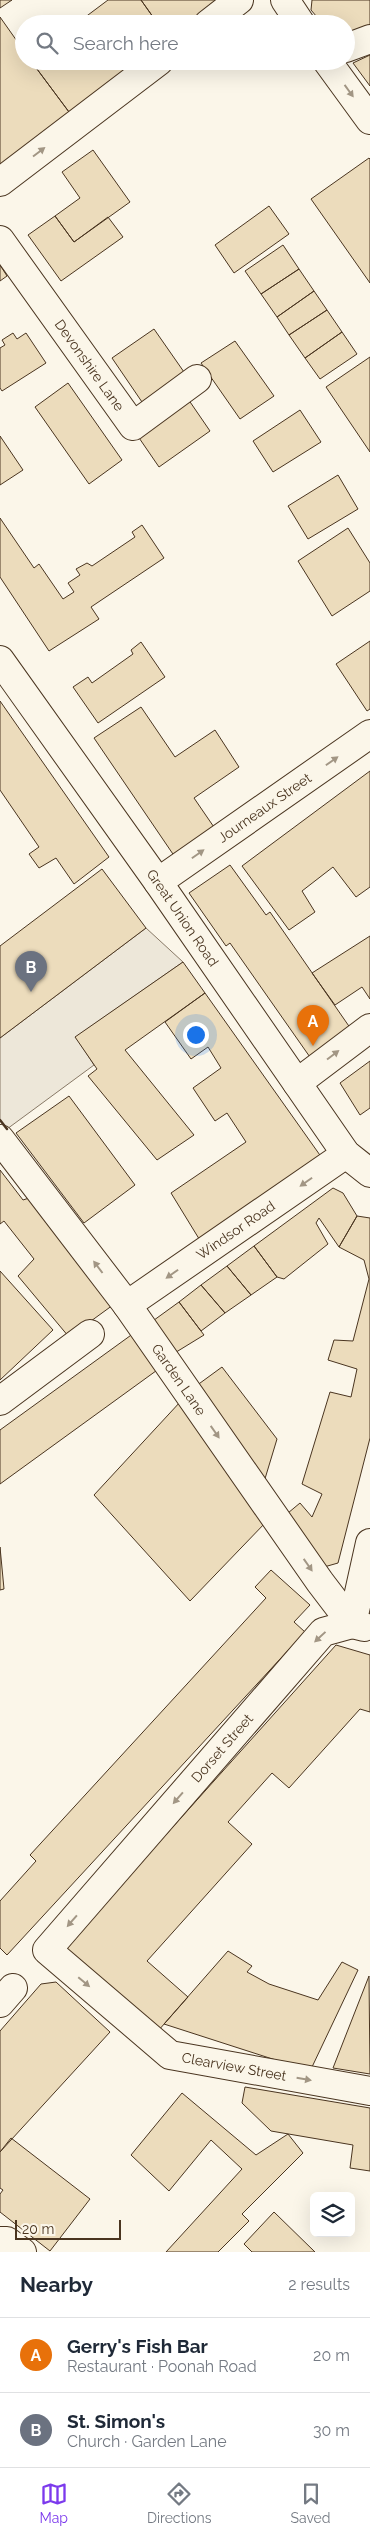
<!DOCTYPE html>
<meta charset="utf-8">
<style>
body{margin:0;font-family:Raleway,sans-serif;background:#f6f6f7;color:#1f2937}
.controls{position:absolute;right:15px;bottom:15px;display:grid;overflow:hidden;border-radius:8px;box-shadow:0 5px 20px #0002}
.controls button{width:45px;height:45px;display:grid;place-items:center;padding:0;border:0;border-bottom:1px solid #e0e1e3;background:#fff;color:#1f2937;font:25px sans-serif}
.scale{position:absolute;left:15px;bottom:12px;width:106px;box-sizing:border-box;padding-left:5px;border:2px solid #4a3520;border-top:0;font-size:14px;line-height:18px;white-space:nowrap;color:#4a3520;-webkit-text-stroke:4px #fbf6e9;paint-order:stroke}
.you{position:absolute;left:195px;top:1034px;width:18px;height:18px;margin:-12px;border:4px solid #fff;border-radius:50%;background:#1a73e8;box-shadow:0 0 0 8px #1a73e833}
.badge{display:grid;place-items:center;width:32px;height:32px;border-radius:50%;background:#7c3aed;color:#fff;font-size:16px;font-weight:700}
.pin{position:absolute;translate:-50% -41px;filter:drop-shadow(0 1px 2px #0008)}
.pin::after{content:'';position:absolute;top:26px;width:18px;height:15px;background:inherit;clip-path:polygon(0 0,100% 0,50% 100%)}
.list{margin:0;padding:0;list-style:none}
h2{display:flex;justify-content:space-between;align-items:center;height:65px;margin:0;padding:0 20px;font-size:21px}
h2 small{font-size:16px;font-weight:400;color:#747a83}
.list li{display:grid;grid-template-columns:32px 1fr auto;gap:15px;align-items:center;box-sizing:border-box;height:75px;padding:0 20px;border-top:1px solid #e0e1e3}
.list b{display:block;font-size:19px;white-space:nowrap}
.list p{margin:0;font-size:16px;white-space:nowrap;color:#747a83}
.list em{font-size:16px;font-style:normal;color:#747a83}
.icon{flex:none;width:28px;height:28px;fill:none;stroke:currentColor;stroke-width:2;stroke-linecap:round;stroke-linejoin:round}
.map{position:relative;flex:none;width:370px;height:2252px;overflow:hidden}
.search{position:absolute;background:#fff;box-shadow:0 5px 20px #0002;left:15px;right:15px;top:15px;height:55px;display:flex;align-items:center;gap:12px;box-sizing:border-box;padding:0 18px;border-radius:28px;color:#747a83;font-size:19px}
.sheet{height:215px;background:#fff}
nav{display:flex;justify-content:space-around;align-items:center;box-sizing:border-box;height:70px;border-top:1px solid #e0e1e3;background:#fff;font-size:14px;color:#747a83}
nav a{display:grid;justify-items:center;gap:2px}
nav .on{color:#7c3aed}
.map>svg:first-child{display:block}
</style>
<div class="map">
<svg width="370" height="2252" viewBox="0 0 370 2252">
<rect width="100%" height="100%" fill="#fbf6e9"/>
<path fill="#ede7d9" stroke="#887966" d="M 146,928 L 183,962 L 76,1037 L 94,1065 L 7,1129 L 0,1120 L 0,1038 Z"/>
<path fill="#ecdcbc" stroke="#4a3520" d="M 0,0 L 12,0 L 0,8 Z
M 108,0 L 141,0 L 158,24 L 76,24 Z
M 141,0 L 216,0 L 186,24 L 158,24 Z
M 312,0 L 370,0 L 370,25 L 346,34 L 346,24 L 323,24 L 311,10 Z
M 0,17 L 24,51 L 24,61 L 31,61 L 69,112 L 0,168 Z
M 370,55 L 370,86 L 353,63 Z
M 31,61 L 137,61 L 69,112 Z
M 93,150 L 130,202 L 74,242 L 55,216 L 80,198 L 62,172 Z
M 369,158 L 370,159 L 370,283 L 311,199 Z
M 269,206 L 289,234 L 234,273 L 215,245 Z
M 55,216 L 74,242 L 108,217 L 123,237 L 61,281 L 28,235 Z
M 283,245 L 299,269 L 261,294 L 245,271 Z
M 0,265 L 7,276 L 0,281 Z
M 299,269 L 314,291 L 277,317 L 261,294 Z
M 314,291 L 327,310 L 289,335 L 277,317 Z
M 327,310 L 342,332 L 305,358 L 289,335 Z
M 154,329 L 184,372 L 142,402 L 112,358 Z
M 342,332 L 357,354 L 320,379 L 305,358 Z
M 13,333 L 17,339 L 26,333 L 46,363 L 2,391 L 0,388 L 0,348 L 5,345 L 2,340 Z
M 235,341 L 274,396 L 240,419 L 201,363 Z
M 370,357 L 370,452 L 326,387 Z
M 68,383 L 122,460 L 89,484 L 35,407 Z
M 186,396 L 210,431 L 159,467 L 135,432 Z
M 300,410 L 321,442 L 273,472 L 253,441 Z
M 0,436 L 23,470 L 0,485 Z
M 338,475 L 358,509 L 308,539 L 288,506 Z
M 0,518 L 34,568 L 39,564 L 63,599 L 74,592 L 68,583 L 80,575 L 76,569 L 87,563 L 92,566 L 135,537 L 132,532 L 142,525 L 164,558 L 91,607 L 99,619 L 49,651 L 0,577 Z
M 348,528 L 370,563 L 370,591 L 332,616 L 298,561 Z
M 370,641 L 370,709 L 367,711 L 336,664 Z
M 141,642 L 165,677 L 98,723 L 73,687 L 88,677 L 92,683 L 133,654 L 131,650 Z
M 0,701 L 109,857 L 74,884 L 56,858 L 39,868 L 29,854 L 39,847 L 0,790 Z
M 141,707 L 175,757 L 215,730 L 239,767 L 194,798 L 218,833 L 177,860 L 94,738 Z
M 370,771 L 370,887 L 356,897 L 333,867 L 302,891 L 315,912 L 289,930 L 242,866 Z
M 230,865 L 266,915 L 270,912 L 353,1032 L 312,1060 L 230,943 L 226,946 L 189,893 Z
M 102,869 L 146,928 L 0,1038 L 0,946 Z
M 370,936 L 370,999 L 362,987 L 335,1005 L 312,973 Z
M 183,962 L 205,993 L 125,1050 L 194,1135 L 157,1160 L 88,1076 L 97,1069 L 75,1037 Z
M 205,993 L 322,1158 L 201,1242 L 171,1193 L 246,1142 L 227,1113 L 215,1121 L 193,1088 L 221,1068 L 208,1047 L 191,1059 L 165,1022 Z
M 370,1061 L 370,1108 L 360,1115 L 340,1083 Z
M 69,1096 L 135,1185 L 84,1223 L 16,1133 Z
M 0,1170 L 23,1200 L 32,1197 L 113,1305 L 69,1337 L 18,1276 L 34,1259 L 4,1221 L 0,1224 Z
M 333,1188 L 343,1193 L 357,1216 L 339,1247 L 319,1218 L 316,1223 L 328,1244 L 284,1279 L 277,1277 L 254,1246 Z
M 357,1216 L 370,1218 L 370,1438 L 338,1563 L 317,1569 L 282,1518 L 300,1503 L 312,1517 L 322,1494 L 302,1484 L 330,1392 L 351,1397 L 357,1369 L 328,1360 L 334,1340 L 353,1341 L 369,1279 L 364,1260 L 339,1247 Z
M 254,1246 L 277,1277 L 251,1295 L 227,1266 Z
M 227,1266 L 251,1295 L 225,1313 L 201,1285 Z
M 0,1271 L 53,1330 L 0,1380 Z
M 201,1285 L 225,1313 L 201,1331 L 179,1302 Z
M 179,1302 L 204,1335 L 173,1354 L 150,1323 Z
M 134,1333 L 160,1368 L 0,1484 L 0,1430 Z
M 222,1367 L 277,1439 L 264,1482 L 196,1386 Z
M 181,1401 L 267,1521 L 190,1601 L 94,1495 Z
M 0,1547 L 4,1589 L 0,1590 Z
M 271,1570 L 310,1605 L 294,1622 L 305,1632 L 7,1955 L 0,1948 L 0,1901 L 36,1861 L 30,1855 L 266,1598 L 255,1587 Z
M 336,1645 L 370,1655 L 370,1712 L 360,1709 L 289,1788 L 272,1773 L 228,1822 L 252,1844 L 147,1961 L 188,1997 L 150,2040 L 57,1956 Z
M 228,1951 L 252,1966 L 247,1972 L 269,1984 L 318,2000 L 342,1962 L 358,1970 L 312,2067 L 288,2064 L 164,2024 Z
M 369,1976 L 370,2074 L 333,2068 Z
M 56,1982 L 110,2032 L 0,2152 L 0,2031 L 41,1984 Z
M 245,2087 L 370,2108 L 370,2171 L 350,2168 L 353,2145 L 271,2131 L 242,2103 Z
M 182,2093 L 256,2155 L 288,2134 L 303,2153 L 242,2214 L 249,2221 L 218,2252 L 166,2252 L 242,2169 L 211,2140 L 169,2191 L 131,2155 Z
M 11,2138 L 90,2199 L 50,2251 L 0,2212 L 0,2194 L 3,2190 L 0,2188 L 0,2152 Z
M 274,2212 L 315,2252 L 252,2252 L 244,2244 Z"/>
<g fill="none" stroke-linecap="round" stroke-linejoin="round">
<g stroke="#4a3520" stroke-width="30">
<g id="minor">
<path d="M 285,0 L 301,24"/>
<path d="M 208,24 L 239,0"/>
<path d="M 346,48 L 370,39"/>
<path d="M 327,61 L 370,120"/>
<path d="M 0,182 L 159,61"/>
<path id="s1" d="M 0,240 L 133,426 L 197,379"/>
<path id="s2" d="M 0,660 L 158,882 L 346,1154 L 370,1173"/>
<path id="s3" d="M 158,882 L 370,734"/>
<path d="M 297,1083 L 370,1028"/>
<path id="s4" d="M 0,1139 L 127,1305 L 320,1582 L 352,1624 L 364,1627"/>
<path id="s5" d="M 127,1305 L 346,1154"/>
<path d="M 0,1401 L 90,1334"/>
<path id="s6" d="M 370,1543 L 352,1624 L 323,1632 L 47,1950 L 170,2055 L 370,2091"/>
<path d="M 0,2003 L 13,1988"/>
<path d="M 0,2241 L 7,2241 L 22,2252"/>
</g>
</g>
<use href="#minor" stroke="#fbf6e9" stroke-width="28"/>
<path stroke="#4a3520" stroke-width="2.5" d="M 0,1120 L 7,1129"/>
</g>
<defs><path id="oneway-solid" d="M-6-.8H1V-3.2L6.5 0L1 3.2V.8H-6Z" transform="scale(1.25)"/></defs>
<g fill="#a29684">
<use href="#oneway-solid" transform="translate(349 91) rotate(54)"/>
<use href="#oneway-solid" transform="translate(39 152) rotate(-37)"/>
<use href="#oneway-solid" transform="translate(332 761) rotate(-35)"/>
<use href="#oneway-solid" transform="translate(198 854) rotate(-35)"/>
<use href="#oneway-solid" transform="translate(333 1055) rotate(-37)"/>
<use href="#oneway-solid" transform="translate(306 1182) rotate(145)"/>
<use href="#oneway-solid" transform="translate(98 1267) rotate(-127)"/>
<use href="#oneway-solid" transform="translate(172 1274) rotate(145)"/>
<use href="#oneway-solid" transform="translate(215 1432) rotate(55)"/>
<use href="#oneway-solid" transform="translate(308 1565) rotate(55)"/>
<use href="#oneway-solid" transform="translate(320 1637) rotate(137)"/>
<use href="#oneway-solid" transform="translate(178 1798) rotate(131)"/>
<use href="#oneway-solid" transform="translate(72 1921) rotate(131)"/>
<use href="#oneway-solid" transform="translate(84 1982) rotate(40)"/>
<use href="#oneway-solid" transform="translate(304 2079) rotate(10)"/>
</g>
<g text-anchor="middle" stroke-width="4" stroke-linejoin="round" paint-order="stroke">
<g font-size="14" fill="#4a3520" stroke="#fbf6e9">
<text dy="5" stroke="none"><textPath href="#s1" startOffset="154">Devonshire Lane</textPath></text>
<text dy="5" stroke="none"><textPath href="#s3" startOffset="130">Journeaux Street</textPath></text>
<text dy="5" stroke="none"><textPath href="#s2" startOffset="316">Great Union Road</textPath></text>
<text dy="5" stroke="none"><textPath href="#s5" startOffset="132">Windsor Road</textPath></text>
<text dy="5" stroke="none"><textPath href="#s4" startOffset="300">Garden Lane</textPath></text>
<text transform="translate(222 1748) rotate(-49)" y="5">Dorset Street</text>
<text dy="5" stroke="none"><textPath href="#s6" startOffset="761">Clearview Street</textPath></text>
</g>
</g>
</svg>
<div class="controls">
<button><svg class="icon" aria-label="layers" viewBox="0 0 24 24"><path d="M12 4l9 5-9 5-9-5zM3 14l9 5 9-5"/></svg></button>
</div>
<div class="scale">20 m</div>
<div class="you"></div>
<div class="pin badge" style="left:313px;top:1046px;background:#e8710a">A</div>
<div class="pin badge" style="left:31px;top:992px;background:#6b7280">B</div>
<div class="search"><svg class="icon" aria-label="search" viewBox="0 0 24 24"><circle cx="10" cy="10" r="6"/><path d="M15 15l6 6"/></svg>Search here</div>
</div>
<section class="sheet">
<h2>Nearby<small>2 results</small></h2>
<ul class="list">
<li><span class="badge" style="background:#e8710a">A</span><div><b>Gerry's Fish Bar</b><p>Restaurant · Poonah Road</p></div><em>20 m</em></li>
<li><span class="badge" style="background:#6b7280">B</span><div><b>St. Simon's</b><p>Church · Garden Lane</p></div><em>30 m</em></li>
</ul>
</section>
<nav>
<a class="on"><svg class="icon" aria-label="map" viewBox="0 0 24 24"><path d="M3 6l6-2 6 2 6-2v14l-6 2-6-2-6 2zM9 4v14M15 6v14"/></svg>Map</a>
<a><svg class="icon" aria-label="directions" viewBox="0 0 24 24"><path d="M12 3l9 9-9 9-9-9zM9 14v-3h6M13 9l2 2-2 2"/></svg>Directions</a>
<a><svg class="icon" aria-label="saved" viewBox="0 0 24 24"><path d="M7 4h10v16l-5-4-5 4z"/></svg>Saved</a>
</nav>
